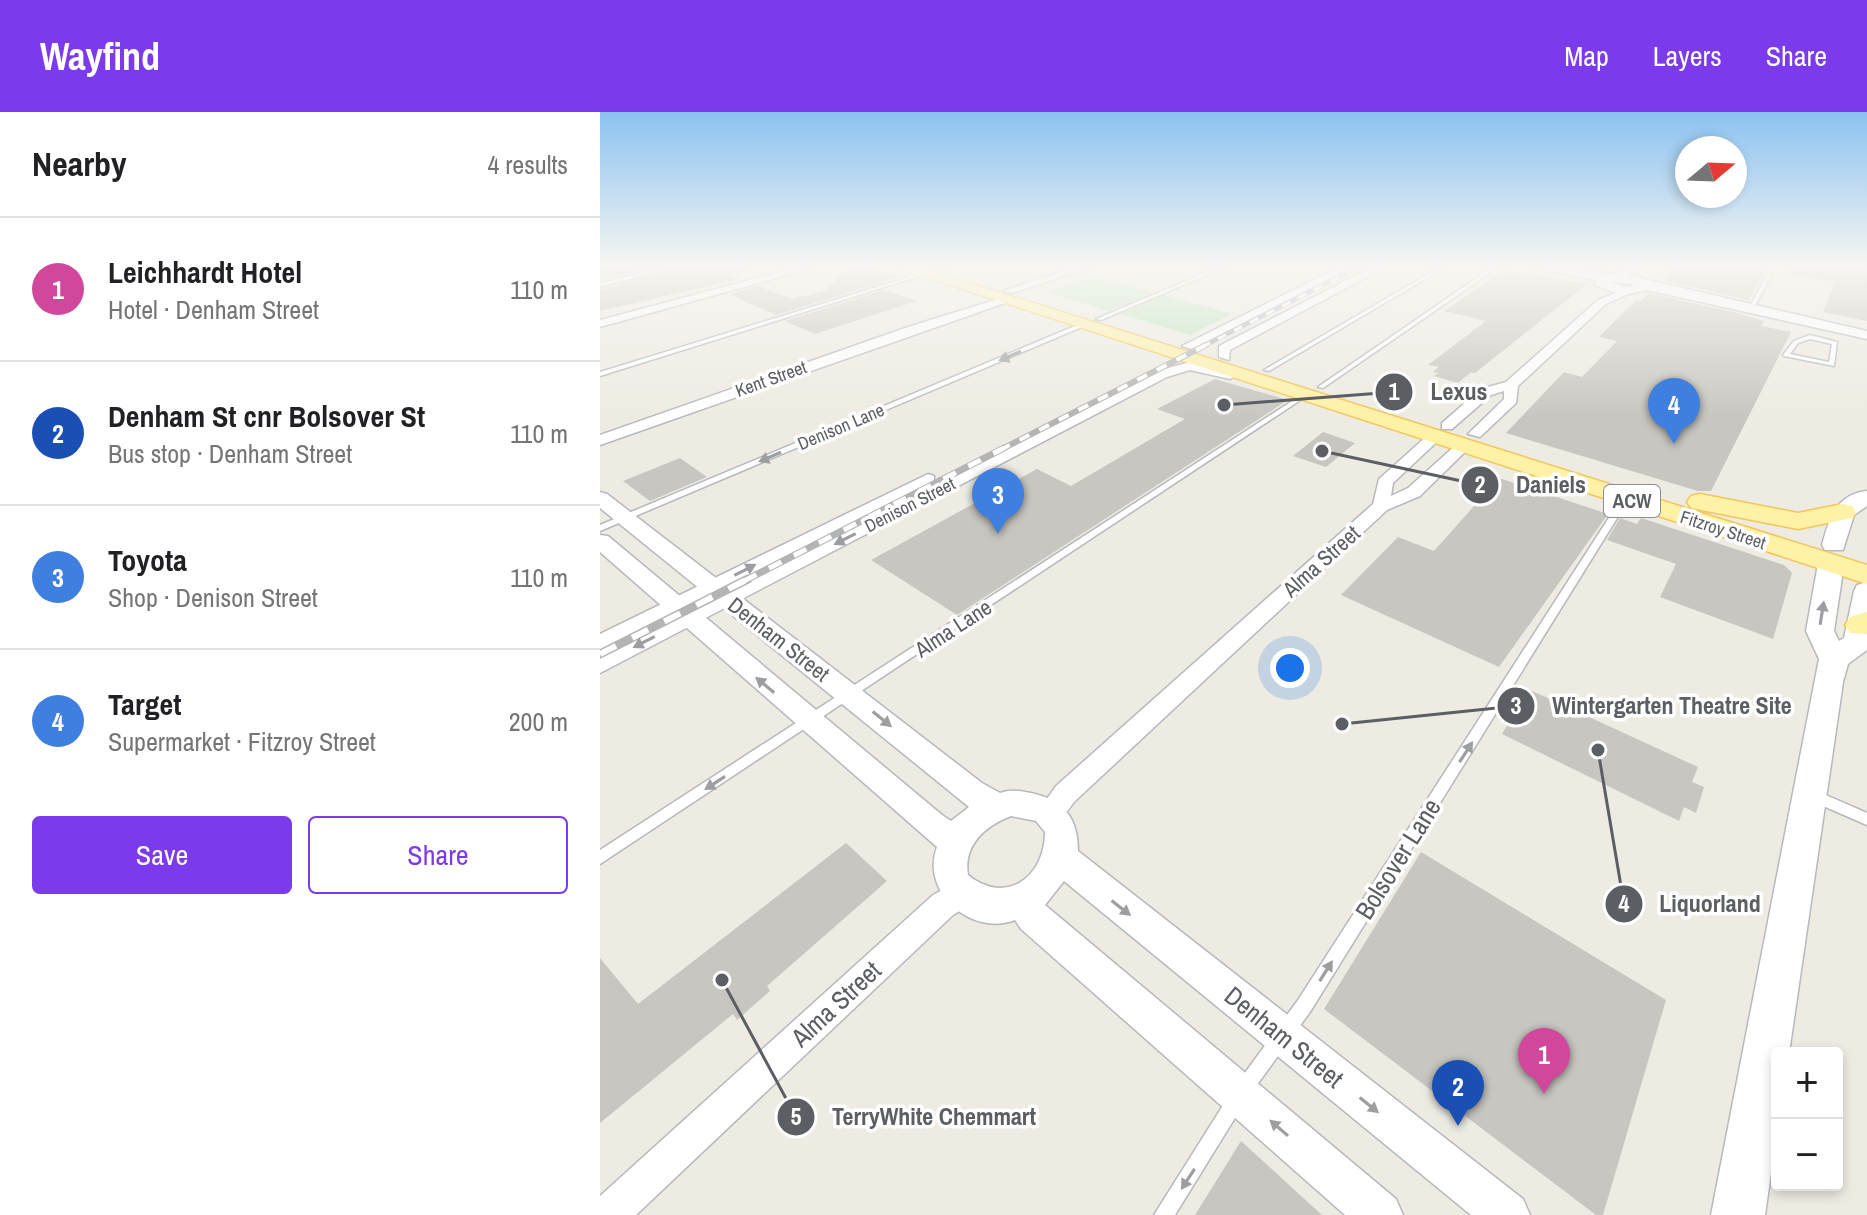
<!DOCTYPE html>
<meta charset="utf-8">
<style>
body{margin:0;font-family:"Archivo Narrow",sans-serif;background:#f2f2f2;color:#202124}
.controls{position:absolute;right:24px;bottom:24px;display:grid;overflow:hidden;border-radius:8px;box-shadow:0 4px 12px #0003}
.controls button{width:72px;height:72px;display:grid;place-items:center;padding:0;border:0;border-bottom:2px solid #e0e0e0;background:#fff;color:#202124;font:40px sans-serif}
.compass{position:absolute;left:1075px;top:24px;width:72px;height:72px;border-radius:50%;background:#fff;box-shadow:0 4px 12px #0003;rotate:71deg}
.you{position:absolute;left:690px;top:556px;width:28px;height:28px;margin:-20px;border:6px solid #fff;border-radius:50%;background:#1a73e8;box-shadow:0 0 0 12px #1a73e833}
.badge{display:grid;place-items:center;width:52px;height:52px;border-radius:50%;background:#7c3aed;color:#fff;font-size:26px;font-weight:700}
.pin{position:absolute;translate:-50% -66px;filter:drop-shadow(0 2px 4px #0008)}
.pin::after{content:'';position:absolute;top:42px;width:28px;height:24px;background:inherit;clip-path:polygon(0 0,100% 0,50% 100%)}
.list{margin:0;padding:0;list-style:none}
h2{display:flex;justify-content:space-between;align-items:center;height:104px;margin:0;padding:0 32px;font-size:34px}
h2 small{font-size:26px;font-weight:400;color:#757577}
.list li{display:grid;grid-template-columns:52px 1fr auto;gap:24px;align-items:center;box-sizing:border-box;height:144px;padding:0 32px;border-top:2px solid #e0e0e0}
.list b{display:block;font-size:30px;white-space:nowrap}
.list p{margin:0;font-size:26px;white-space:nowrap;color:#757577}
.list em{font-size:26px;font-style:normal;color:#757577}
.actions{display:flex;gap:16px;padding:24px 32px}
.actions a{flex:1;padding:18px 0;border:2px solid #7c3aed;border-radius:8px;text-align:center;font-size:28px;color:#7c3aed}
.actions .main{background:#7c3aed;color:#fff}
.map{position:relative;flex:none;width:1267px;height:1103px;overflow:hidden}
header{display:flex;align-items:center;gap:48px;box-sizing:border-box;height:112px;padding:0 40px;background:#7c3aed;color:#fff}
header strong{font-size:38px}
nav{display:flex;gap:44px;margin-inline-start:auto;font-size:28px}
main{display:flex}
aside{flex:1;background:#fff}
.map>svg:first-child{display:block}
</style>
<header>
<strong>Wayfind</strong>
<nav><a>Map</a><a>Layers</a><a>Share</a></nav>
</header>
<main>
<aside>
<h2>Nearby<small>4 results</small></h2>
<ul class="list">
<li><span class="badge" style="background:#d1479c">1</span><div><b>Leichhardt Hotel</b><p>Hotel · Denham Street</p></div><em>110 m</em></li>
<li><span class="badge" style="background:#1a4fb4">2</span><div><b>Denham St cnr Bolsover St</b><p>Bus stop · Denham Street</p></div><em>110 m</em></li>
<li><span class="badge" style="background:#3f7fe0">3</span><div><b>Toyota</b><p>Shop · Denison Street</p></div><em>110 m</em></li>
<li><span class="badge" style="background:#3f7fe0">4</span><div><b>Target</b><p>Supermarket · Fitzroy Street</p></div><em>200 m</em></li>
</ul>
<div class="actions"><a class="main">Save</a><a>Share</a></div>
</aside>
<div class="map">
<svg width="1267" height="1103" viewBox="0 0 1267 1103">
<rect width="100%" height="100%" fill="#eeebe2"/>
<path fill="#bee6be" d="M 493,164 L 554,181 L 508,199 L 447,180 Z
M 564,183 L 632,202 L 590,223 L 521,202 Z"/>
<path fill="#c8c6c0" d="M 0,152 L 64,152 L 0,168 Z
M 90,152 L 145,152 L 146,159 L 129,163 L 140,167 L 0,199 L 0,178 Z
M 1077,152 L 1169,152 L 1148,188 L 1062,168 Z
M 1191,152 L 1267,152 L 1267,209 L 1223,200 L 1235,170 L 1190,163 Z
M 265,154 L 299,165 L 176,203 L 129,182 L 158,174 L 192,187 L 226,179 L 243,160 Z
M 904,158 L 987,172 L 875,261 L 871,260 L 858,271 L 834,264 L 838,261 L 833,260 L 839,255 L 828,253 L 886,209 L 844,199 Z
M 284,178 L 317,189 L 215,222 L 185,209 Z
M 1049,181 L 1137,201 L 1164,209 L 1161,214 L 1191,220 L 1111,379 L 1098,379 L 906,321 L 964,260 L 982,265 L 986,261 L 1017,229 L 999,225 L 1036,188 L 1041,189 Z
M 615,267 L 688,288 L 357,503 L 271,448 L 437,357 L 471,374 L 585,307 L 557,297 Z
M 723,320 L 755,331 L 726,355 L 693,344 Z
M 80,346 L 107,365 L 50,389 L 23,369 Z
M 899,366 L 1008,402 L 899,555 L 741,483 L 798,425 L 834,439 Z
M 1020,406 L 1037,412 L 1041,406 L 1184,453 L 1192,461 L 1173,527 L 1060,485 L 1076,452 L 1007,428 Z
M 928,577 L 1098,655 L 1092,670 L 1104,675 L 1096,701 L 1084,695 L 1079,709 L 902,622 Z
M 246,731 L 287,769 L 167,874 L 170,879 L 137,908 L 133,902 L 0,1011 L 0,846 L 38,892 Z
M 821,740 L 1066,888 L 1003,1103 L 996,1103 L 724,897 Z
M 641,1029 L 722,1103 L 595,1103 Z"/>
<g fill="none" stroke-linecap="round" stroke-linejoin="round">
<g stroke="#b5b8bd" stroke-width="3">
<path id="service" d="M 78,152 L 87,152 L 0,175 L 0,171 Z
M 353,152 L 361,152 L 340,159 L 338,158 Z
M 626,152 L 633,152 L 501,208 L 496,207 Z
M 845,152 L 851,152 L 669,259 L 664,258 Z
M 897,152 L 903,152 L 723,276 L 718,275 Z
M 1173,152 L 1178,152 L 1153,197 L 1148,198 Z
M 322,161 L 326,162 L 0,264 L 0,260 Z
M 482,211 L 485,213 L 484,214 L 0,419 L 0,413 Z
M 1210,223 L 1237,230 L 1234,254 L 1184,244 L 1183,243 L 1194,229 ZM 1210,227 L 1232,232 L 1229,250 L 1190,242 L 1198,231 Z
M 703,282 L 706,284 L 705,285 L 0,752 L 0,738 Z
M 1025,384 L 1029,387 L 710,900 L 646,988 L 575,1103 L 554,1103 L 634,976 L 698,888 L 1021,387 Z
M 1212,677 L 1267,701 L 1267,713 L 1207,687 L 1205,683 L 1207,679 Z"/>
</g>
<g stroke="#b5b8bd" stroke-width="3">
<path id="minor" d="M 210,152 L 227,152 L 0,215 L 0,208 Z
M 484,152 L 500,152 L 412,181 L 403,179 Z
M 745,152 L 758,152 L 592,237 L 582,234 Z
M 778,152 L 791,152 L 630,238 L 629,248 L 619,245 L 619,234 Z
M 1034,152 L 1046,152 L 1021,168 L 1013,168 L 1013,164 Z
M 1026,177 L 1035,179 L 1006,192 L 918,274 L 916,291 L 880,325 L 868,322 L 904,287 L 904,279 L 891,283 L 852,317 L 842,317 L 842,311 L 881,277 L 906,270 L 998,188 Z
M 404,185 L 408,190 L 0,333 L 0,323 L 305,216 Z
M 590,250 L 637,263 L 630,267 L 590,258 L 567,265 L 0,561 L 0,543 L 557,259 Z
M 828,323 L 841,326 L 793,371 L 791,384 L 808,376 L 857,332 L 870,335 L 820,384 L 787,398 L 474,690 C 464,703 458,716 441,709 L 437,701 L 456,674 L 773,392 L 779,367 Z
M 328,362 L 334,364 L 334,370 L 0,538 L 0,522 Z
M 361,768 L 371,772 L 376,782 L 371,792 L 353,803 L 36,1103 L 0,1103 L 0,1084 L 333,783 Z"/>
</g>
<g stroke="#b5b8bd" stroke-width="3">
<path id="tertiary" d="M 914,152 L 942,152 L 1036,165 L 1267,219 L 1267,227 L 1047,178 L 1024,183 L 996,174 L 996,168 ZM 1010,170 L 1032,172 L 1034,174 L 1025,175 Z
M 0,380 L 7,382 L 382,671 L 400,681 C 411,677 419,679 431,681 C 464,688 478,706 478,739 L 923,1087 L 930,1103 L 871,1103 L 464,769 L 445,793 L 796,1087 L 803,1103 L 745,1103 L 421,817 L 415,808 C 371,825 320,780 337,735 L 0,440 L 0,423 L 8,424 L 342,703 L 351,709 L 369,695 L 0,396 ZM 411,704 L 436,709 L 445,720 C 445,765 406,794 368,763 C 363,733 385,714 411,704 Z"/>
</g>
<g stroke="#b6b9bf" stroke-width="3">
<path id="secondary" d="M 1267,379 L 1267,394 L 1254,403 L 1243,438 L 1225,438 L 1222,433 C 1229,407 1236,382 1267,379 Z
M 1231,444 L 1240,446 L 1244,452 L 1234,519 L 1239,529 L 1244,526 L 1254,479 L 1257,473 L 1267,470 L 1267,538 L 1248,552 L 1243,570 L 1189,941 L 1177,941 L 1177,1019 L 1165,1103 L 1111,1103 L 1219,547 L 1206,519 L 1218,452 L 1222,446 Z"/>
</g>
<g stroke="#f2c657" stroke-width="3">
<path id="primary" d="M 286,152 L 309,152 L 1267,453 L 1267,472 Z
M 1100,382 L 1198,401 L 1243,392 L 1252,394 L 1256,400 L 1252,406 L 1198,417 L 1091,396 L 1087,390 L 1091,384 Z
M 1267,500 L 1267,522 L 1250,521 L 1245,513 L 1250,505 Z"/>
</g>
<use href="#service" fill="#fff" fill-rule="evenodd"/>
<use href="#minor" fill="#fff" fill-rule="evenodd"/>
<use href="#tertiary" fill="#fff" fill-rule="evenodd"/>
<use href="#secondary" fill="#fff" fill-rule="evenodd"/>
<use href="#primary" fill="#fff1a6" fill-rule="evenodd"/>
<g stroke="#b3b4b4" stroke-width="4">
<path id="rail-far3" d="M 602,235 L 765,152"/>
</g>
<g stroke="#b3b4b4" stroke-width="6">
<path id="rail-far2" d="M 400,338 L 606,233"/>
</g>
<g stroke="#b3b4b4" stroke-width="7">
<path id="rail-far1" d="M 144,469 L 404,336"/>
</g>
<g stroke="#b3b4b4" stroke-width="9">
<path id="rail" d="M 0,542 L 148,467"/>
</g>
<use href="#rail-far3" stroke="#fff" stroke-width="3" stroke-dasharray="9" stroke-linecap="butt"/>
<use href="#rail-far2" stroke="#fff" stroke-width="4" stroke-dasharray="11" stroke-linecap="butt"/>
<use href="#rail-far1" stroke="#fff" stroke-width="5" stroke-dasharray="14" stroke-linecap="butt"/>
<use href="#rail" stroke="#fff" stroke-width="6" stroke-dasharray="18" stroke-linecap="butt"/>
</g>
<defs><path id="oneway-solid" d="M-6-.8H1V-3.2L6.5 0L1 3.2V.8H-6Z" transform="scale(2)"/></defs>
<g fill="#9d9ea1">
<use href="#oneway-solid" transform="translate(410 244) rotate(157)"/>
<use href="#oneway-solid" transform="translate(170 345) rotate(157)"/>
<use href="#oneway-solid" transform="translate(245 427) rotate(153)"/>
<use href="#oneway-solid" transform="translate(145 458) rotate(-27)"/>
<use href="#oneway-solid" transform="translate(1222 501) rotate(-81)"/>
<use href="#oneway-solid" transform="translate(44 530) rotate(153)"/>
<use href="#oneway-solid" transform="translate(165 573) rotate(-140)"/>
<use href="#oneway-solid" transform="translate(282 607) rotate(39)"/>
<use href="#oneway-solid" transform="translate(866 640) rotate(-57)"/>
<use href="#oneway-solid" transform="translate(115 671) rotate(147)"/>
<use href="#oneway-solid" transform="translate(521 796) rotate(38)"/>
<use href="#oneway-solid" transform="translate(726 859) rotate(-58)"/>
<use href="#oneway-solid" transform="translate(769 993) rotate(39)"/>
<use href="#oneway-solid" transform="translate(679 1016) rotate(-139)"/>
<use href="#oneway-solid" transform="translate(588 1067) rotate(123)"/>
</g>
<linearGradient id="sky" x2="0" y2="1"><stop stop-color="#8bc2f1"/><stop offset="0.5" stop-color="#f7f6f2"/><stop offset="1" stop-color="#f7f6f2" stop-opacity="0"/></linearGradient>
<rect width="1267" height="307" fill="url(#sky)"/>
<g text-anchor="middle" stroke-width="7" stroke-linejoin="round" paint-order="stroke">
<g font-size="18" fill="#5b5e63" stroke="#fff">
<text transform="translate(171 267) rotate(-20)" y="6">Kent Street</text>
<text transform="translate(241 315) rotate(-23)" y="6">Denison Lane</text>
<text transform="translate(310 393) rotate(-27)" y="6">Denison Street</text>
<text transform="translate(1123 418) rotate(18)" y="6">Fitzroy Street</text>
</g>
<rect fill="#fff" stroke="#8c8e92" stroke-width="2" x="1004" y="373" width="56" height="32" rx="6"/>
<g font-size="20" font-weight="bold" fill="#5b5e63">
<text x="1032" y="396">ACW</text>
</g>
<g font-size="22" fill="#5b5e63" stroke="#fff">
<text transform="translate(721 449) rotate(-42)" y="8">Alma Street</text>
<text transform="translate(353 516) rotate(-33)" y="8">Alma Lane</text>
<text transform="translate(179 527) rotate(38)" y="8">Denham Street</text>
</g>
<g font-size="26" fill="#5b5e63" stroke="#fff">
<text transform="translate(798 747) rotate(-58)" y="9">Bolsover Lane</text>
<text transform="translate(236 892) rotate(-43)" y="9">Alma Street</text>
<text transform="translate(684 925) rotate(39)" y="9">Denham Street</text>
</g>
</g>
<path fill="none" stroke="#5b5e63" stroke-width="3" d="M624 293L794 280M722 339L880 373M742 612L916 594M998 638L1024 792M122 868L196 1005"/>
<g fill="#5b5e63" stroke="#fff" stroke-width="3">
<circle cx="624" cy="293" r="8"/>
<circle cx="722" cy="339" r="8"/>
<circle cx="742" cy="612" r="8"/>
<circle cx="998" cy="638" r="8"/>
<circle cx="122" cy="868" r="8"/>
<circle cx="794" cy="280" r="20"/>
<circle cx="880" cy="373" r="20"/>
<circle cx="916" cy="594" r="20"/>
<circle cx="1024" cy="792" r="20"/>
<circle cx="196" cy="1005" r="20"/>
</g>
<g font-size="24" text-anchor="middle" font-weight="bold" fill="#fff">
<text x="794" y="288">1</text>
<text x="880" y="381">2</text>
<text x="916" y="602">3</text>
<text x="1024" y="800">4</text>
<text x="196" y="1013">5</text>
</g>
<g font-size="24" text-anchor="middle" font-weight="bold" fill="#5b5e63" stroke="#fff" stroke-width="7" stroke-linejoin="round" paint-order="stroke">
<text x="859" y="288">Lexus</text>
<text x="951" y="381">Daniels</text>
<text x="1072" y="602">Wintergarten Theatre Site</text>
<text x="1110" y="800">Liquorland</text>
<text x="334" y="1013">TerryWhite Chemmart</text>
</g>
</svg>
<div class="controls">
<button>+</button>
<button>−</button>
</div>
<svg class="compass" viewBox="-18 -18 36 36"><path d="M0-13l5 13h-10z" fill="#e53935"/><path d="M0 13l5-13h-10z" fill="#757577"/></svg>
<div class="you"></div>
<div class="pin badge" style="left:944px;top:982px;background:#d1479c">1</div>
<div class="pin badge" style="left:858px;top:1014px;background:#1a4fb4">2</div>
<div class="pin badge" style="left:398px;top:422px;background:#3f7fe0">3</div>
<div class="pin badge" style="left:1074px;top:332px;background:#3f7fe0">4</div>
</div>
</main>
